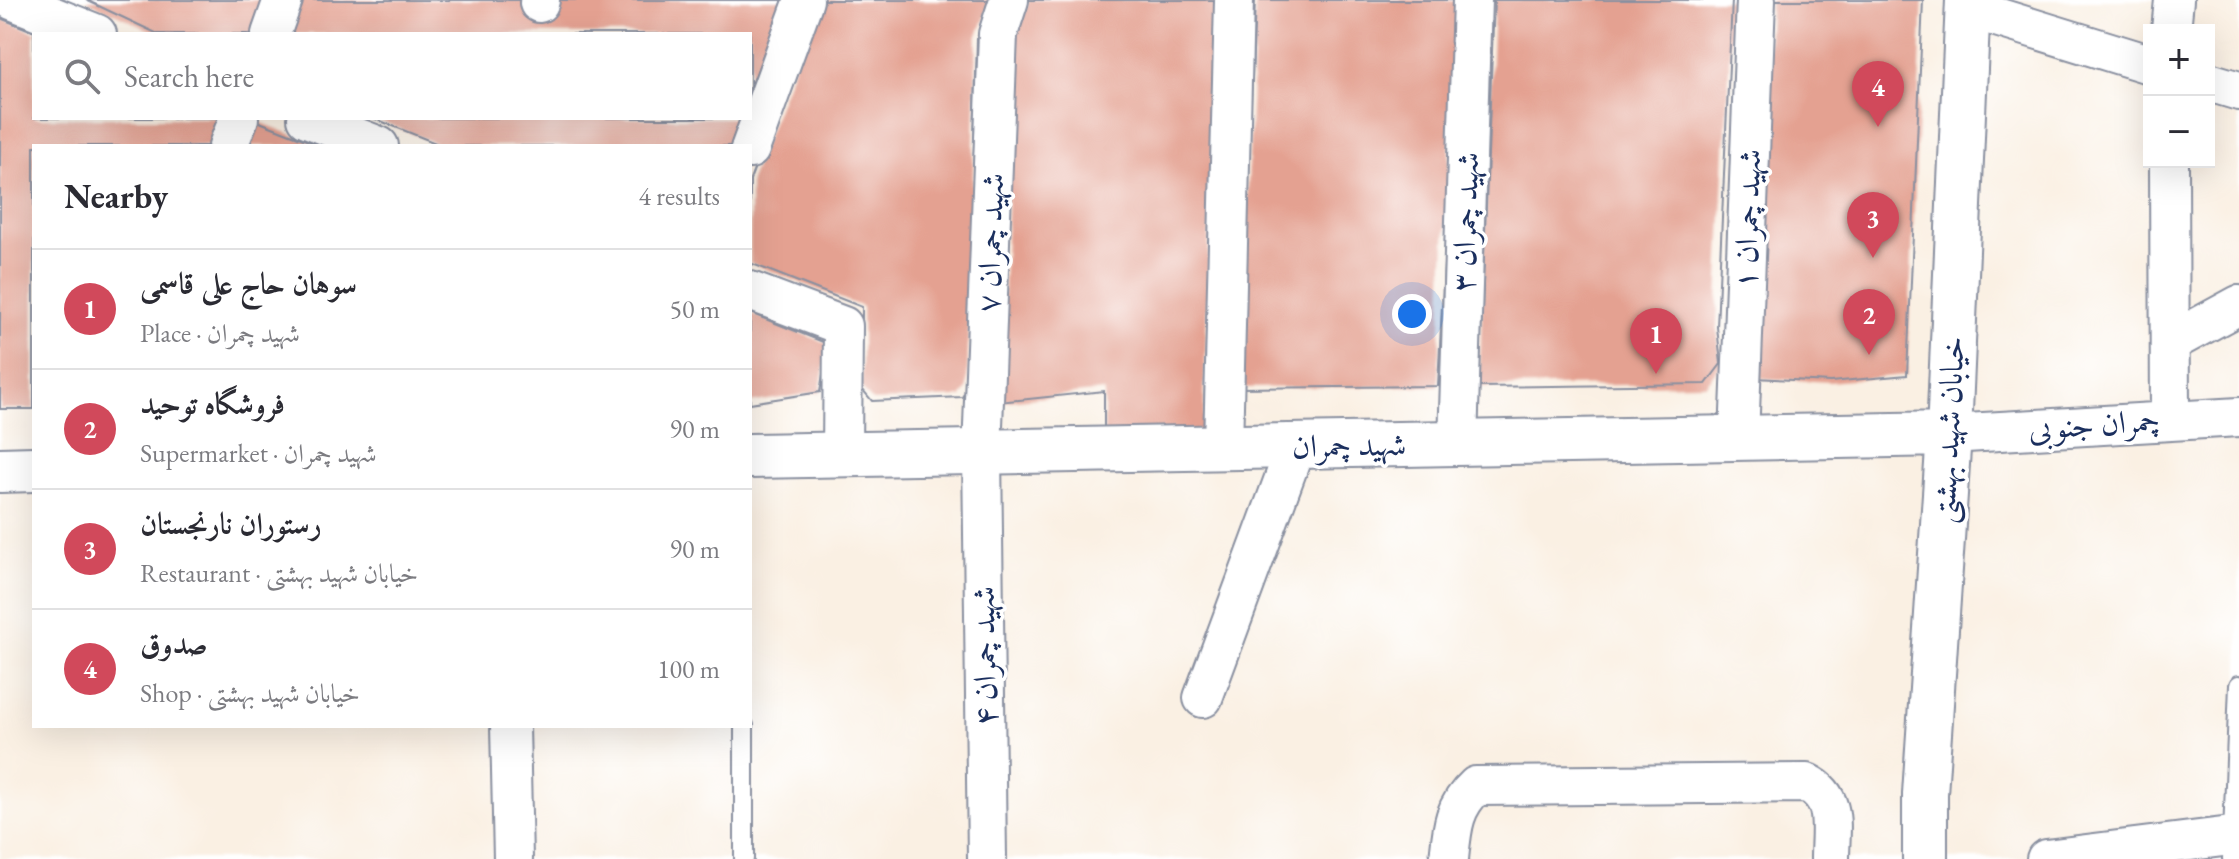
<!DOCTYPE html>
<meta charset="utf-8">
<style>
body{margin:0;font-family:"EB Garamond",Amiri,serif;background:#f7f7f7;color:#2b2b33}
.controls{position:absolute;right:24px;top:24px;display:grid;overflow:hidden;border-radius:0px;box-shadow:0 8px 32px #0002}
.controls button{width:72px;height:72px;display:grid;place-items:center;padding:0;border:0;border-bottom:2px solid #e1e1e2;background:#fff;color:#2b2b33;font:40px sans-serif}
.you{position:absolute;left:1412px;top:314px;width:28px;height:28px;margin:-20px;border:6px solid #fff;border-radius:50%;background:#1a73e8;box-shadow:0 0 0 12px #1a73e833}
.badge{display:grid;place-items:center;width:52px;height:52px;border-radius:50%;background:#d1495b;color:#fff;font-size:26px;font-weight:700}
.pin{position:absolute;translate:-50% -66px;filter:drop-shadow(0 2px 4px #0008)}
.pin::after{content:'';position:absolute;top:42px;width:28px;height:24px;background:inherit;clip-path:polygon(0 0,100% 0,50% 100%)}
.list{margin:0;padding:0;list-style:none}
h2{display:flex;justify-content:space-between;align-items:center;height:104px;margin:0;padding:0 32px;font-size:34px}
h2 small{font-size:26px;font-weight:400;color:#7c7c81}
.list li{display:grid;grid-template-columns:52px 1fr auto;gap:24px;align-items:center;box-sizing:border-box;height:120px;padding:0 32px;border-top:2px solid #e1e1e2}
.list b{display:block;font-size:30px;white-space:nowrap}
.list p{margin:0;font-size:26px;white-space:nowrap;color:#7c7c81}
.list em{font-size:26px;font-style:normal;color:#7c7c81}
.icon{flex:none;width:44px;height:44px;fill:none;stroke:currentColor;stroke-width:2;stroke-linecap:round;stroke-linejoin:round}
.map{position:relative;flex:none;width:2239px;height:859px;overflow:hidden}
.search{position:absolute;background:#fff;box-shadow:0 8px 32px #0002;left:32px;top:32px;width:720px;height:88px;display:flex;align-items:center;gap:20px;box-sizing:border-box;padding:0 28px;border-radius:0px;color:#7c7c81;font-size:30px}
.panel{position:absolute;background:#fff;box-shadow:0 8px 32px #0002;left:32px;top:144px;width:720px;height:584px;border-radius:0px}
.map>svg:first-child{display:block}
</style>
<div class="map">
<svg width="2239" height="859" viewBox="0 0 2239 859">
<rect width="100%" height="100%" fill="#fff"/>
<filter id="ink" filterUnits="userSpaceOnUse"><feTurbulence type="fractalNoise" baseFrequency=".0125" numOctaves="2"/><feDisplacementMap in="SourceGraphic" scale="16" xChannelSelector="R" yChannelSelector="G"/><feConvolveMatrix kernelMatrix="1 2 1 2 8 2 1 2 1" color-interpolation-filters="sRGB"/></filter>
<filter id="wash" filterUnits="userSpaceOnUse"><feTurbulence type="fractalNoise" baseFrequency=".006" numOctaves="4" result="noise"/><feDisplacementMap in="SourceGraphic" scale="32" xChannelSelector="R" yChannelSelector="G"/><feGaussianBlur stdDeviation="1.8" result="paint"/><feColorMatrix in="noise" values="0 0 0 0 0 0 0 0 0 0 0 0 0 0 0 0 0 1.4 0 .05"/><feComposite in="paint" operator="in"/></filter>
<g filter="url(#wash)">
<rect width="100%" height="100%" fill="#faf0e3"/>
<g id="blocks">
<path fill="#e4a191" d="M 86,0 L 264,0 L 252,34 L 158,34 Z
M 295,0 L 784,0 L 750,90 L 750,34 L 282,34 Z
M 819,0 L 992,0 L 977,38 L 967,389 L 962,397 L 872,401 L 862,389 L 862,307 L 750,263 L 750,180 Z
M 1029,0 L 1216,0 L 1203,445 L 1104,445 L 1104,391 L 999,402 L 1014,41 Z
M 1255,0 L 1457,0 L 1438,386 L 1240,388 Z
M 1494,0 L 1732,0 L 1717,327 L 1721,364 L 1706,384 L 1479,387 Z
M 1770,0 L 1923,0 L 1907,375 L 1830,382 L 1756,378 Z
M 0,18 L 40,34 L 34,34 L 34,118 L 224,118 L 215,146 L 34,146 L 34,409 L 0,409 Z
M 373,118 L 750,118 L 742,146 L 443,146 Z
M 252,119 L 321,146 L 242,146 Z
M 750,313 L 828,344 L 820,392 L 750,403 Z"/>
</g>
</g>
<g filter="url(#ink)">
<use href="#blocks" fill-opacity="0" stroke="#8a90a0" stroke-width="2"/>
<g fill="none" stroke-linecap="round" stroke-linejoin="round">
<g stroke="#8a90a0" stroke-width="22">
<path id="lane" d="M 744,726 L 744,859
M 2232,859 L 2239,685"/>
</g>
<g stroke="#8a90a0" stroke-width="42">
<path id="street" d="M 12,0 L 97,34
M 539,3 L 540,0
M 1967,8 L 2149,64
M 2171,30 L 2174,0
M 271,34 L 283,0
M 2209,82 L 2239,91
M 307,118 L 379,146
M 228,146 L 239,118
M 750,149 L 804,0
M 2169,162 L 2170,419
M 750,291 L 843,326 L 842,455
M 2171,342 L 2239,305
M 1949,434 L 2239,417
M 1739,438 L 1756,0
M 1458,443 L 1472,0
M 1223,447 L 1234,0
M 1203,698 L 1296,446
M 510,726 L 513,859
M 987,859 L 982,452 L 998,34 L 1009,0
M 1449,859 C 1452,829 1453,807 1476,786 L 1807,783 C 1838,798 1830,828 1830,859
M 2046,859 L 2239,835"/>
</g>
<g stroke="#8a90a0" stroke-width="48">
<path id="secondary" d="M 750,456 L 1949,434
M 0,470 L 34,469
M 1925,859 L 1925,794 L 1949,434 L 1968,0"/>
</g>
<use href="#lane" stroke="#fff" stroke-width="18"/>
<use href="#street" stroke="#fff" stroke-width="38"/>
<use href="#secondary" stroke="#fff" stroke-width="44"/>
</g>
</g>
<g text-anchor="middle" stroke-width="7" stroke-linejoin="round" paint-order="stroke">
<g font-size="32" fill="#1b2f5e" stroke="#fff">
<text transform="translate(1747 219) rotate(-88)" y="11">شهید چمران ۱</text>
<text transform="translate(1465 222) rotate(-88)" y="11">شهید چمران ۳</text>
<text transform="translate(990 243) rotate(-88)" y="11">شهید چمران ۷</text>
<text transform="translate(2094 424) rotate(-4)" y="11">چمران جنوبی</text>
<text transform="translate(1948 430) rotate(-87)" y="11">خیابان شهید بهشتی</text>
<text transform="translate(1349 445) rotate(-1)" y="11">شهید چمران</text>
<text transform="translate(984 656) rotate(-91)" y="11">شهید چمران ۴</text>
</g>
</g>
</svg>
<div class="controls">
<button>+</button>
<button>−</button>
</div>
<div class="you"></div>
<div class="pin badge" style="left:1656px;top:374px">1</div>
<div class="pin badge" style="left:1869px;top:355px">2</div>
<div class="pin badge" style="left:1873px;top:258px">3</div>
<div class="pin badge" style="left:1878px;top:127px">4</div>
<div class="search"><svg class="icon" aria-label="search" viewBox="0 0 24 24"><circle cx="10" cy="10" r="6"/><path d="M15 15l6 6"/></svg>Search here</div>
<section class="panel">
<h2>Nearby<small>4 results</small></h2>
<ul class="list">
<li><span class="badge">1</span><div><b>سوهان حاج علی قاسمی</b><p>Place · شهید چمران</p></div><em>50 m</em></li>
<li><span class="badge">2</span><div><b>فروشگاه توحید</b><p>Supermarket · شهید چمران</p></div><em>90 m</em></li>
<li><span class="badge">3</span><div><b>رستوران نارنجستان</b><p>Restaurant · خیابان شهید بهشتی</p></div><em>90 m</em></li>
<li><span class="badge">4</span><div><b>صدوق</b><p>Shop · خیابان شهید بهشتی</p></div><em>100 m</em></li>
</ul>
</section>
</div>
